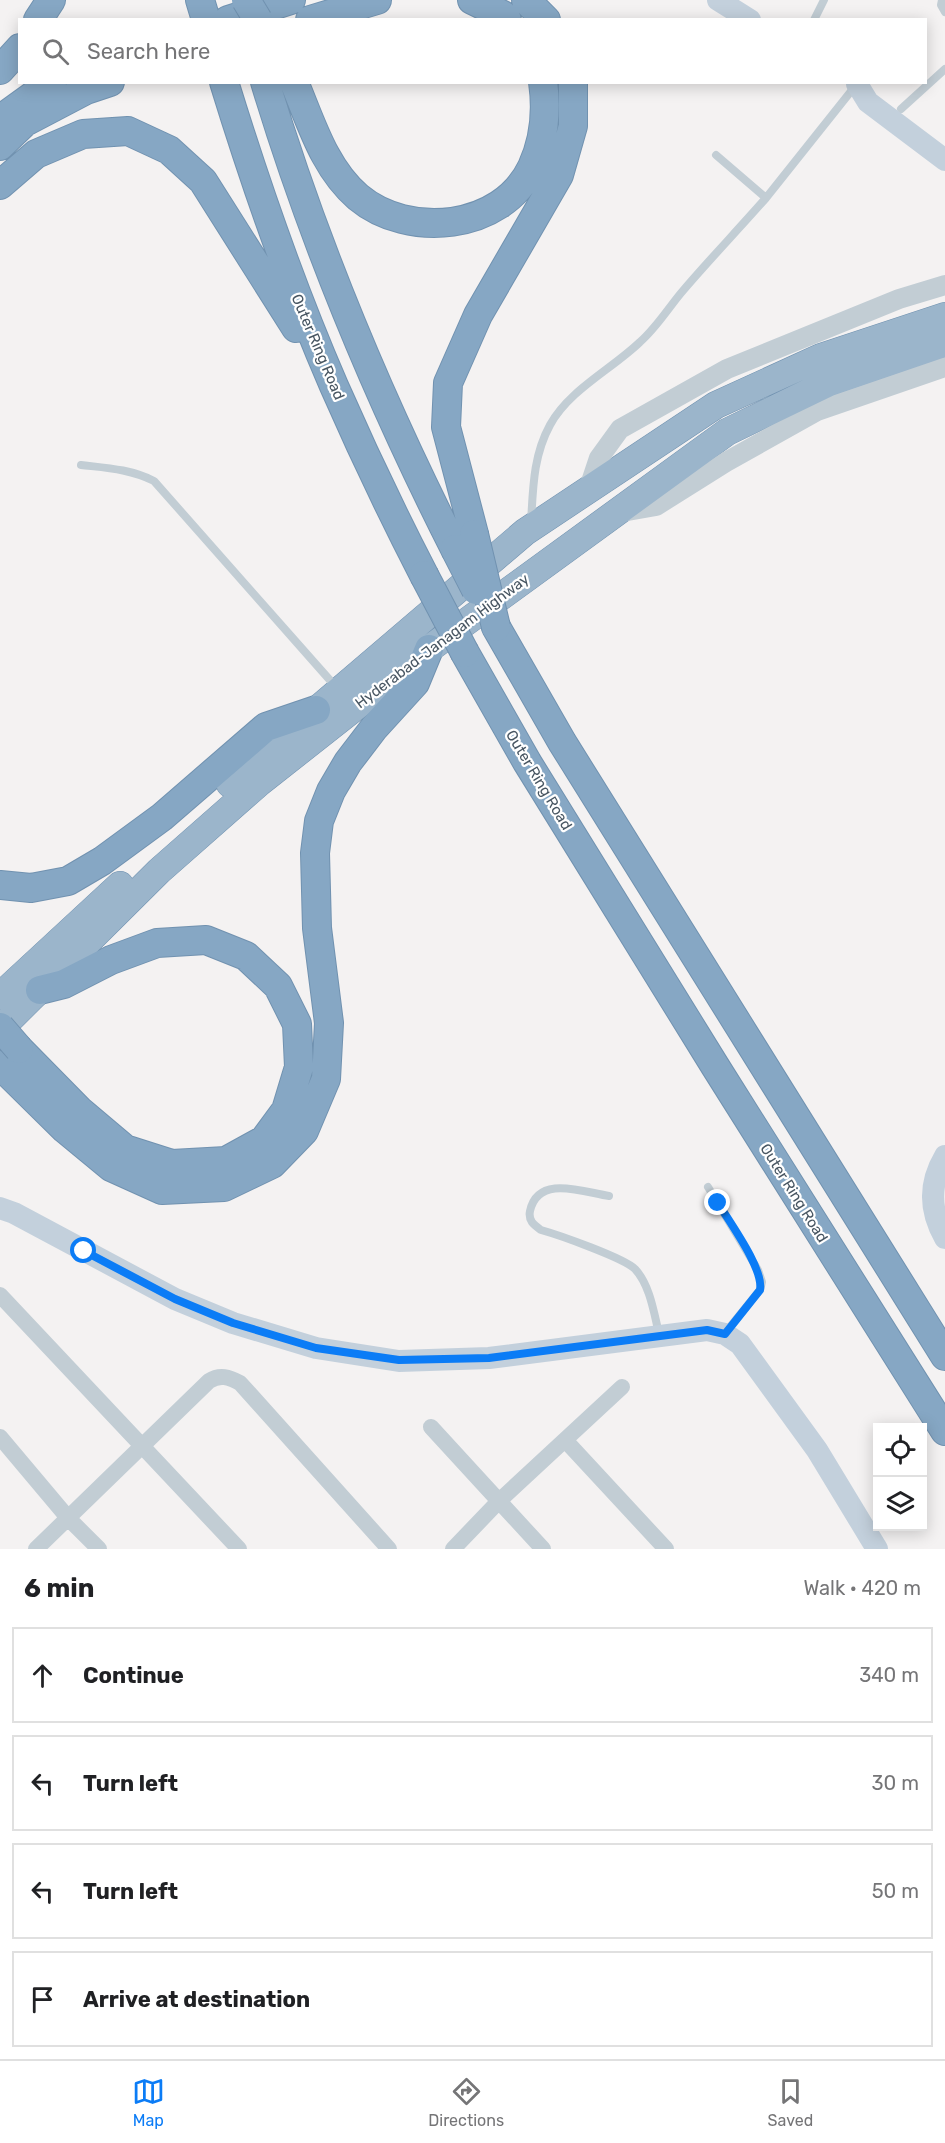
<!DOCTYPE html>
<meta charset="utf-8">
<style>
body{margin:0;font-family:Rubik,sans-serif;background:#f2f2f2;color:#202124}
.controls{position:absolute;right:18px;bottom:18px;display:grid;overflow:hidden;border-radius:0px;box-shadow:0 3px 15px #0003}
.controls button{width:54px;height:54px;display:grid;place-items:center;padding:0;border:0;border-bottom:2px solid #e0e0e0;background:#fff;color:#202124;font:30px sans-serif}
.stop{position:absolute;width:18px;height:18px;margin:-14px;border:4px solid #0b7cf6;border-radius:50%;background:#fff}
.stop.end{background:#0b7cf6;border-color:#fff;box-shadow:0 2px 6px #0008}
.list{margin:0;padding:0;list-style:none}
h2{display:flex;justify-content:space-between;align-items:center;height:78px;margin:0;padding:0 24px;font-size:26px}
h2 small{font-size:20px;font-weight:400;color:#757577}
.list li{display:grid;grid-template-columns:39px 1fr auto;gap:18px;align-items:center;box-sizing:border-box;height:96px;margin:0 12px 12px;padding:0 12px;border:2px solid #e0e0e0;border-radius:0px}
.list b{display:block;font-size:22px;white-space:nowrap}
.list em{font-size:20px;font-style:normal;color:#757577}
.icon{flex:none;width:33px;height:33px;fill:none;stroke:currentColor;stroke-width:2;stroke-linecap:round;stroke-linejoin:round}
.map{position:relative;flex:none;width:945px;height:1549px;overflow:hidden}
.search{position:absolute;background:#fff;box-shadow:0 3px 15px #0003;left:18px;right:18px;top:18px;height:66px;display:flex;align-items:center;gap:15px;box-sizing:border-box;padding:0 21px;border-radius:0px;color:#757577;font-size:22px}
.sheet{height:510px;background:#fff}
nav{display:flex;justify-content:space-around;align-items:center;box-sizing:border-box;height:84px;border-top:2px solid #e0e0e0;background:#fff;font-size:16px;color:#757577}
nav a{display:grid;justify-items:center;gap:3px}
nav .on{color:#0b7cf6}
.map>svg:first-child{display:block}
</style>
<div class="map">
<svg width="945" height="1549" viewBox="0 0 945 1549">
<rect width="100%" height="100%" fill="#f4f2f2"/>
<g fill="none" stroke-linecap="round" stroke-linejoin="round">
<g stroke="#7192b0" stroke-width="28">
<path id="trunk" d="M 230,784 L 525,532 L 716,405 L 821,357 L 945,316
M 0,996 L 120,885
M 0,1029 L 159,871 L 259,783 L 429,649 L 727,432 L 828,383 L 945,343"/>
</g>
<g stroke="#7192b0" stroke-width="30">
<path id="motorway" d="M 200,0 L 206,20
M 472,0 L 503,15 L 507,20
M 526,0 L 546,20
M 38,20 L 51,0
M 228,20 L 291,0
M 310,20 L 377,0
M 0,70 L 20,48
M 224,82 C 256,186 291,287 334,386 C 362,450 392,513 424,575
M 265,82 C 314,244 379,399 455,549
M 294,82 C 311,122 324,168 358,197 C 408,239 502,231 532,167 C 544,141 547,110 543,82
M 2,118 L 52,82
M 0,146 L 25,122 L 86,90 L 110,82
M 0,185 L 36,154 L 83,134 L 128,131 L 169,150 L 203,181 L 296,328
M 474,534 L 446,427 L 448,383 L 478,315 L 559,175 L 573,126 L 573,82
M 496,627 L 562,742 L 945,1356
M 465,653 L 527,762 L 715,1066 L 945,1431
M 0,885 L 31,888 L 68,881 L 102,861 L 162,817 L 266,727 L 316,710
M 19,1049 L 80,1111 L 125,1149 L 172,1164 L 226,1161 L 264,1140 L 286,1110 L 299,1067 L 297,1024 L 278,986 L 246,956 L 206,940 L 157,943 L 111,960 L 64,984 L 40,990
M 0,1065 L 65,1129 L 111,1167 L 162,1190 L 224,1187 L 272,1164 L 304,1131 L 326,1079 L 329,1023 L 317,928 L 315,853 L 319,821 L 331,791 L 348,762 L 374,728 L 415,683 L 429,649"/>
</g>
<path stroke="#c2cdd4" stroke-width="8" d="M 942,0 L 941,5 L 945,12
M 814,20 L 824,0
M 901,109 L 945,69
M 716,155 L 766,198 L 856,85
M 81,465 C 107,468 130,469 154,481 L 336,687
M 531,523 C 533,489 533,456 550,425 C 569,390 612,369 640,342 C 656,328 667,310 681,293 C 708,261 738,230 766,198
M 708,1187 L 758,1270 L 762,1282 L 760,1290 L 725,1333
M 609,1196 C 583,1192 538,1174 530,1211 C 528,1221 534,1225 541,1230 C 559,1235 624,1258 635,1269 C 650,1285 654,1313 659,1334"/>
<path stroke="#c2cdd4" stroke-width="16" d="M 0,1295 L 239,1549
M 431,1427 L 543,1549
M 0,1437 L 69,1519 L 99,1549
M 565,1440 L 666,1549
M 36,1549 L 209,1381 C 220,1374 229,1377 240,1383 L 389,1549
M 453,1549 L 499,1501 L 622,1387"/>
<path stroke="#c2cdd4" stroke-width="20" d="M 588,491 L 599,458 L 620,429 L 727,369 L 899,299 L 945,285
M 622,512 L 656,506 L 726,462 L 817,411 L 945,367"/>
<path stroke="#c3d0dc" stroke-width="22" d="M 718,0 L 750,20
M 857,84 L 868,102 L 945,160
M 945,1156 C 929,1183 929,1210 945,1238
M 0,1208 L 14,1213 L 175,1299 L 233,1323 L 316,1348 L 399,1361 L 489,1358 L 707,1330 L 725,1334 L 740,1344 L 817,1450 L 877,1549"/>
<use href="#trunk" stroke="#9bb5cb" stroke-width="27"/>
<use href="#motorway" stroke="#86a7c4" stroke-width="28"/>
<g stroke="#7192b0" stroke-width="30" stroke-linecap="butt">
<path id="motorway-bridge" d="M 246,0 L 258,20
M 474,534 L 496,627
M 455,549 L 476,590
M 424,575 L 465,653
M 0,1027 L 19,1049"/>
</g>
<use href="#motorway-bridge" stroke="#86a7c4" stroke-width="28"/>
</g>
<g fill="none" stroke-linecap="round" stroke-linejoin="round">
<path stroke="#0b7cf6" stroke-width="8" d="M 84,1251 L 175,1299 L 233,1323 L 316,1348 L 399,1360 L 489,1358 L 707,1330 L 725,1334 L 760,1290 C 764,1269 730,1223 718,1203"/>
</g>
<g text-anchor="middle" stroke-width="4.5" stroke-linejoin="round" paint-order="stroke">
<g font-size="15" fill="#485662" stroke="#fff">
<text transform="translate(318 347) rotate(67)" y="5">Outer Ring Road</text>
<text transform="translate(442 641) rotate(-37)" y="5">Hyderabad-Janagam Highway</text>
<text transform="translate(539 780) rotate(59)" y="5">Outer Ring Road</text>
<text transform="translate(794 1193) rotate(58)" y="5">Outer Ring Road</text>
</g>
</g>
</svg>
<div class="controls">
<button><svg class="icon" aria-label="locate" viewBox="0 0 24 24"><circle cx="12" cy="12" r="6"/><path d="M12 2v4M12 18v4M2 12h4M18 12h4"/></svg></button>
<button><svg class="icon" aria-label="layers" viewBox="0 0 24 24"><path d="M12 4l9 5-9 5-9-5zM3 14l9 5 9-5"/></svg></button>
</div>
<div class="stop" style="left:84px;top:1251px"></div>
<div class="stop end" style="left:718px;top:1203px"></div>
<div class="search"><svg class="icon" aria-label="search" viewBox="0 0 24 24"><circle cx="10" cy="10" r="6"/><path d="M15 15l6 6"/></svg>Search here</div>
</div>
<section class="sheet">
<h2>6 min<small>Walk · 420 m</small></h2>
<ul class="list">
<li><svg class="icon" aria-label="ahead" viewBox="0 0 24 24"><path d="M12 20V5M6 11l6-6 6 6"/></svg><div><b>Continue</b></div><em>340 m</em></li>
<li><svg class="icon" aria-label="left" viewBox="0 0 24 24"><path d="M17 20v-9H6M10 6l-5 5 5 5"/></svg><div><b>Turn left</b></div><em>30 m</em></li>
<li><svg class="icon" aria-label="left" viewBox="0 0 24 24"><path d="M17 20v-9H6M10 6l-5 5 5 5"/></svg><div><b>Turn left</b></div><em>50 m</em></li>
<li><svg class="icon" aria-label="arrive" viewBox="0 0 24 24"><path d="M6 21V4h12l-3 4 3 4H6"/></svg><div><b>Arrive at destination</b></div></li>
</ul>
</section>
<nav>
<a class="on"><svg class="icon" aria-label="map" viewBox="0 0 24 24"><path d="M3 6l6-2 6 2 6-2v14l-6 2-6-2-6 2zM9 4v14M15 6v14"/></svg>Map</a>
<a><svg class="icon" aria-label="directions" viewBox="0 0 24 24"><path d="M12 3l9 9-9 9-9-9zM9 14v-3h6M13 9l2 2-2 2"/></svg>Directions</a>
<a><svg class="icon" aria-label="saved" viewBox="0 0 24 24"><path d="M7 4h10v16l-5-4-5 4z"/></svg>Saved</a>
</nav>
